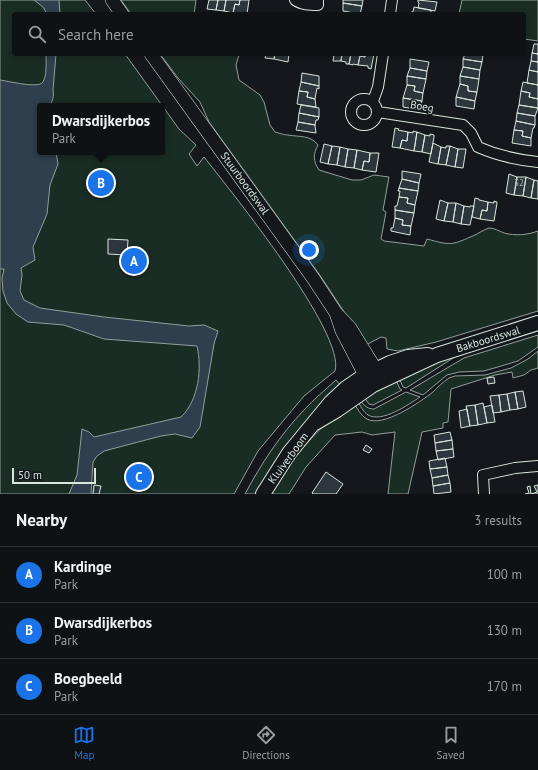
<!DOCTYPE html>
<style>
body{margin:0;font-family:"PT Sans",sans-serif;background:#1d2022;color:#f1f3f6}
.scale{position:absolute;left:12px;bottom:10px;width:84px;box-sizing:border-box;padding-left:4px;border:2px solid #d8e6dc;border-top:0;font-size:11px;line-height:14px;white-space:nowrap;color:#d8e6dc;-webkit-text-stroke:3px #14181c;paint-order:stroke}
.you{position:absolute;left:309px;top:250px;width:14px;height:14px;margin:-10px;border:3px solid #fff;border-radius:50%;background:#1a73e8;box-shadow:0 0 0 6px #1a73e833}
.badge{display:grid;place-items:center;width:26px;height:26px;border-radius:50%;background:#1a73e8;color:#fff;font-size:13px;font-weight:700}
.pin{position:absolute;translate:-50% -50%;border:2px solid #fff;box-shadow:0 1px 4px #0006}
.popup{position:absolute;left:37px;top:103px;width:128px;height:52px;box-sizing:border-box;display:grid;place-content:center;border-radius:4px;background:#0f1215;filter:drop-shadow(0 1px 3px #0005);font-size:13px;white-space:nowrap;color:#9b9ea0}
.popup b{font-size:15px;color:#f1f3f6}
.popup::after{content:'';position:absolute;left:50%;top:100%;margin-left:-8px;border:8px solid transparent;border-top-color:#0f1215}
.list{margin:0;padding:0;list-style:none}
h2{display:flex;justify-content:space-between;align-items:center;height:52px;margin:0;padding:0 16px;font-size:17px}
h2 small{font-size:13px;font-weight:400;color:#9b9ea0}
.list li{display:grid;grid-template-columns:26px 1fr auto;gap:12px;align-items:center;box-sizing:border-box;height:56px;padding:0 16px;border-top:1px solid #2f3234}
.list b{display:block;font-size:15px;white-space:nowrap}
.list p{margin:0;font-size:13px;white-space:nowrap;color:#9b9ea0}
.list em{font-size:13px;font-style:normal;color:#9b9ea0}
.icon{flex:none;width:22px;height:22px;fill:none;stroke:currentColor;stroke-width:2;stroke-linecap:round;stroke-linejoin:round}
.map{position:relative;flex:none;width:538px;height:494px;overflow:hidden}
.search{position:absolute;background:#0f1215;box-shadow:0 2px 6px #0003;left:12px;right:12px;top:12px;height:44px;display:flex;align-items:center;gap:10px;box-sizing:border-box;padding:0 14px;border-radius:4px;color:#9b9ea0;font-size:15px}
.sheet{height:220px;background:#0f1215}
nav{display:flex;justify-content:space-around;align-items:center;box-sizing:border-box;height:56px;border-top:1px solid #2f3234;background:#0f1215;font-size:11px;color:#9b9ea0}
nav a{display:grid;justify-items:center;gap:2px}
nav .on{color:#1a73e8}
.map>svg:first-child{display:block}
</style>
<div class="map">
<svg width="538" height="494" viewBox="0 0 538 494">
<rect width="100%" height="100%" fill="#14181c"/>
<path fill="#1a2d24" stroke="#939e99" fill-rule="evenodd" d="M 0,0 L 85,0 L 96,14 L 14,14 L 14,54 L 125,54 L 179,129 L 196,145 L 189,154 L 197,166 L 204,157 C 230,190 346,333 335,371 L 304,396 L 258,451 L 234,494 L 0,494 ZM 40,106 L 162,106 L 162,152 L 40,152 Z
M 121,0 L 196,0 L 194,14 L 131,14 Z
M 462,0 L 538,0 L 538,41 L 524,39 L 524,14 L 459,14 Z
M 160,54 L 237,54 L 239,55 L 236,65 L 239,80 L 260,95 L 264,102 L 270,125 L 275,132 C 279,133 284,135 288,135 C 299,137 311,135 318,145 C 313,154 313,161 319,170 L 352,180 L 361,180 L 374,175 L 389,177 L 383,210 L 386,212 L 381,239 L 384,241 L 424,246 L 427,239 C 452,246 452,245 475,235 C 479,233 485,229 489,228 C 494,228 499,231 504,233 C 515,236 528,235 538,231 L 538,311 L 436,342 L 398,351 L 387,349 L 386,338 L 381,337 L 366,345 L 319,274 L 209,122 L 200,102 L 178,78 Z
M 538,335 L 538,347 L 518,361 L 508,364 L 484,371 L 459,372 L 447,375 L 423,395 L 410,390 L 464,358 Z
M 538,351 L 538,368 L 531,370 L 524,375 L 513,378 L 512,372 L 495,375 L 451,389 L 448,422 L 443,423 L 443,428 L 422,432 L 408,494 L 388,494 L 395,432 L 372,435 L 362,432 L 335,435 L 306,467 L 289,494 L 271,494 C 294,456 316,428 353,402 C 357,408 361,416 367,419 C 383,428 420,402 433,392 C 438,387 443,382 449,378 L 455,376 L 485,375 L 511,368 L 528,359 Z
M 458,355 L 406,388 L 403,387 L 398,376 L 421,366 Z
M 395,378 L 400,389 L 402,390 L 373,405 L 369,404 L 363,396 Z
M 336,380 L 342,387 C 307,418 277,452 256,494 L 245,494 C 261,464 280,435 304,410 C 314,399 325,390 336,380 Z
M 406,392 L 420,397 C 408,405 382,423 368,415 C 363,412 360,405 357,400 L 359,398 C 363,404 366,409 374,409 Z"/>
<path fill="#2f3f4d" stroke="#939e99" d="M 34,0 L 59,0 L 60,14 L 47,14 L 43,7 Z
M 46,54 L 56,54 L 53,90 C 54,95 53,102 49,106 L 40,106 L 40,152 L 56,152 L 58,164 L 50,185 L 47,214 L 33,247 L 35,260 L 21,268 L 22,275 L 20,291 L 24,300 L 40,308 L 104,317 L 189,326 L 204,325 L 218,331 L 214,344 L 200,427 L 192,438 L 175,434 L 161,436 L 104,451 L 97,456 L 93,462 L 91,494 L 69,494 L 77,475 L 82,429 L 89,432 L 94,437 L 181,417 C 199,400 202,368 197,346 L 104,339 L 64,325 L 28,322 L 16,314 L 7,303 L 3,291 L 2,278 L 4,269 L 0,269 L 0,80 C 8,81 39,89 43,82 C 47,75 46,63 46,54 Z"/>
<path fill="#2c363c" stroke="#d8e6dc" d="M 209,0 L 218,0 L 216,10 L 207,9 Z
M 218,0 L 226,0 L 224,11 L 216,10 Z
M 226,0 L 240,0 L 239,5 L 235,4 L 233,13 L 224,11 Z
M 240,0 L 249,0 L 247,14 L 233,13 L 235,4 L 239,5 Z
M 343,0 L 363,0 L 362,6 L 343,3 Z
M 418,0 L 437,2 L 435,11 L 418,8 L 419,3 L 418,2 Z
M 343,3 L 362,6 L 360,14 L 343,11 Z
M 414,7 L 431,10 L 431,14 L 411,14 L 411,12 L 413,12 Z
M 534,44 L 538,44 L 538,54 L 532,53 Z
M 532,53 L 538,54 L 538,62 L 531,61 Z
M 266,54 L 275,54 L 274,59 L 265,58 Z
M 275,54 L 289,54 L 288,62 L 274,59 Z
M 334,54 L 342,54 L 341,61 L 333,61 Z
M 342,54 L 351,54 L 349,64 L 346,64 L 346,62 L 341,61 Z
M 351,54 L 365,54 L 365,57 L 360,56 L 358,65 L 353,64 L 353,65 L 349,64 Z
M 365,54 L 374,54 L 371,69 L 368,68 L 368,66 L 358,65 L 360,56 L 365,57 Z
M 465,54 L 483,54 L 482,62 L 463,59 Z
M 410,59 L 429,62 L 427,71 L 410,68 Z
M 463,59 L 482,62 L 480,70 L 463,67 Z
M 531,61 L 538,62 L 538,72 L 529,70 Z
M 463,67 L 480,70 L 479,79 L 460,76 Z
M 410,68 L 427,71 L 426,79 L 407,76 Z
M 529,70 L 538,72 L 538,85 L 527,83 Z
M 302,73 L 319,76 L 319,86 L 301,82 Z
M 407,76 L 426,79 L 423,93 L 414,91 L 415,86 L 407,85 Z
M 460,76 L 479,79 L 477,92 L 468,91 L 468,86 L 460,84 Z
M 301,82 L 319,86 L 319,89 L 317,88 L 315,99 L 307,97 L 308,92 L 299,91 Z
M 523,82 L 538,85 L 538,99 L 529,97 L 530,93 L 521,91 Z
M 460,84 L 468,86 L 468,91 L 477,92 L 475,101 L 456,97 Z
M 407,85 L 415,86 L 414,91 L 423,93 L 422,101 L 403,98 Z
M 299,91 L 308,92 L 307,97 L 315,99 L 316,107 L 297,104 Z
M 521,91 L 530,93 L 529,97 L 538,99 L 538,108 L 519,105 Z
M 456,97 L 475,101 L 474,109 L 456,106 Z
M 403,98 L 422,101 L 420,110 L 403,107 Z
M 301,105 L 319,108 L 319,117 L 299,113 Z
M 519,105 L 538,108 L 535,116 L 517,113 Z
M 299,113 L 319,117 L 318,120 L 316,120 L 315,125 L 298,122 Z
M 517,113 L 535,116 L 535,125 L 516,121 Z
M 516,121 L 535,125 L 534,128 L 533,128 L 531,138 L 522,136 L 523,131 L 514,130 Z
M 298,122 L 315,125 L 316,133 L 296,130 Z
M 395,128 L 399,129 L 398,130 L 408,132 L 407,141 L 402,140 L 400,148 L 392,147 Z
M 514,130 L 523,131 L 522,136 L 531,138 L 531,146 L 512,143 Z
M 413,131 L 417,132 L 414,151 L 400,148 L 402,140 L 407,141 L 408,132 L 413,133 Z
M 417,132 L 425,135 L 422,152 L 414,151 Z
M 430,134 L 434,135 L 434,137 L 431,154 L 422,152 L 425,135 L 430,136 Z
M 433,143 L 441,147 L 438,164 L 429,162 Z
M 324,144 L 332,146 L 328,164 L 320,162 Z
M 332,146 L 340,147 L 337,165 L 328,164 Z
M 446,146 L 450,146 L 446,165 L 438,164 L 441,147 L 446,148 Z
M 450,146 L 458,149 L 455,167 L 446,165 Z
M 340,147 L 348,149 L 345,167 L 337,165 Z
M 348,149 L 357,150 L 354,168 L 345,167 Z
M 458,149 L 466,149 L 463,168 L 455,167 Z
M 357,150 L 370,153 L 369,162 L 364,161 L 362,170 L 354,168 Z
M 370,153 L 379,153 L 376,172 L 362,170 L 364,161 L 369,162 Z
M 402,171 L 421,174 L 419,183 L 402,179 Z
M 509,174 L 517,177 L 514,195 L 506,193 Z
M 517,177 L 526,177 L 523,196 L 514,195 Z
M 526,177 L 534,180 L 531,198 L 523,196 Z
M 402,179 L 419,183 L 418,191 L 399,188 Z
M 534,180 L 538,181 L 538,199 L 531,198 Z
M 399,188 L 418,191 L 415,205 L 407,203 L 408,198 L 399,197 L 400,191 L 398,191 Z
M 399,197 L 408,198 L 407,203 L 415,205 L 414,213 L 395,210 L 395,206 L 397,206 Z
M 475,198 L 479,199 L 479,200 L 488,202 L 487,211 L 482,210 L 480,219 L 472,217 Z
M 440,200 L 448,203 L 444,221 L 436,219 Z
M 494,201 L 497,202 L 497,203 L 494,221 L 480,219 L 482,210 L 487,211 L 488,202 L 494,203 Z
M 448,203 L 456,203 L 453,222 L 444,221 Z
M 456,203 L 464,206 L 461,224 L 453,222 Z
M 464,206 L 470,207 L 470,206 L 474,206 L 470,225 L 461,224 Z
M 395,210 L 414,213 L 411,226 L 402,225 L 403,220 L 395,218 Z
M 395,218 L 403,220 L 402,225 L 411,226 L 410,235 L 391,231 L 391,228 L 393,228 Z
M 108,239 L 128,240 L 127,255 L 108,254 Z
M 494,377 L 495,383 L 488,384 L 487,378 Z
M 523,391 L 526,407 L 518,409 L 515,392 Z
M 515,392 L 518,409 L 510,410 L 507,394 Z
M 507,394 L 510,410 L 501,412 L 499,395 Z
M 499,395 L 501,412 L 493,413 L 490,396 Z
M 483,403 L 487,423 L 478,425 L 475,405 Z
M 475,405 L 478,425 L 470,426 L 466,406 Z
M 492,405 L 495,422 L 487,423 L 484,407 Z
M 467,409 L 470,426 L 461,428 L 459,411 Z
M 450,432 L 452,440 L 435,443 L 434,435 Z
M 452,440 L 453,449 L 436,451 L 435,443 Z
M 366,445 L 372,449 L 369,453 L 363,450 Z
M 453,449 L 454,457 L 438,460 L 436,451 Z
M 445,458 L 447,467 L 430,469 L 429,461 Z
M 447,467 L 448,475 L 432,478 L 430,469 Z
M 326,472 L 343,484 L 336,494 L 313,494 L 312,493 Z
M 448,475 L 450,483 L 433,486 L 432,478 Z
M 450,483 L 451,492 L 434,494 L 433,486 Z
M 94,485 L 101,486 L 99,494 L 93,494 Z
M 538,485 L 538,494 L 531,494 L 537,492 L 534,486 Z
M 530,486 L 531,494 L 525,494 L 529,493 L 527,487 Z"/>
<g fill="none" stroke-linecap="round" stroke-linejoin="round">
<g stroke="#d8e6dc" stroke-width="12">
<path id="minor" d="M 295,0 C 302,5 310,5 318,5 L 318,0
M 390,14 L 392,0
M351 112a13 13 0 1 1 26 0a13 13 0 1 1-26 0Z
M 373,101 L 378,87 L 383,54
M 378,112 L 463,125 L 471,133 L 478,147 C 496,155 518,160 538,162
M 484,494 L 483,475 L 515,468 L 538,466"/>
</g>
<g stroke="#d8e6dc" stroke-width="14">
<path id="tertiary" d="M 112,0 L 122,14
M 151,54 L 313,278 L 336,313 L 350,328 L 376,370 L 377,383 L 365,375 L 342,331 L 336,313"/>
</g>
<g stroke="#d8e6dc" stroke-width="16">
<path id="secondary" d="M 315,423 L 337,410 L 373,385 L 437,355 L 538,323
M 263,494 L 289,453 L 331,402 L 346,388 L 365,375 L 390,363 L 408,357 L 428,355"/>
</g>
<use href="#minor" stroke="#14181c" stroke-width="10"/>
<use href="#tertiary" stroke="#14181c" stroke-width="13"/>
<use href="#secondary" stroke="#14181c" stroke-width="14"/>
</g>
<g text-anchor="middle" stroke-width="3" stroke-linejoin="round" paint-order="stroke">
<g font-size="9" fill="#adbab4">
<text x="519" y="186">32</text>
</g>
<g font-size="11" fill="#d8e6dc" stroke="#14181c">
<text transform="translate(422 106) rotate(9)" y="4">Boeg</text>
<text transform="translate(245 183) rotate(54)" y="4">Stuurboordswal</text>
<text transform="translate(488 339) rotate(-17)" y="4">Bakboordswal</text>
<text transform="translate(288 458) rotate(-54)" y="4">Kluiverboom</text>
</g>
</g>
</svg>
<div class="scale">50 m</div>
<div class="you"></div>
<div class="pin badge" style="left:134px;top:261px">A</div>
<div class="pin badge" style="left:101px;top:183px">B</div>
<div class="popup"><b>Dwarsdijkerbos</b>Park</div>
<div class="pin badge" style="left:139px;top:477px">C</div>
<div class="search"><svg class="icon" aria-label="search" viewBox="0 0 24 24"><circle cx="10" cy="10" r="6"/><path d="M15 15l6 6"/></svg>Search here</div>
</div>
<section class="sheet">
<h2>Nearby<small>3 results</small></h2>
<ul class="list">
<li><span class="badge">A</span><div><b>Kardinge</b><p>Park</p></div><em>100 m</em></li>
<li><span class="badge">B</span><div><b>Dwarsdijkerbos</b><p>Park</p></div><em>130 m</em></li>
<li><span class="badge">C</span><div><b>Boegbeeld</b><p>Park</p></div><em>170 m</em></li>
</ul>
</section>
<nav>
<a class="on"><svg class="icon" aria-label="map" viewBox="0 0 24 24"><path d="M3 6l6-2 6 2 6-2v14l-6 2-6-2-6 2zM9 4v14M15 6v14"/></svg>Map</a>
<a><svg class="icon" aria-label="directions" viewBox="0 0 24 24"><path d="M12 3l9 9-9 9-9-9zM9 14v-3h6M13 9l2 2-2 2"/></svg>Directions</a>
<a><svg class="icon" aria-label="saved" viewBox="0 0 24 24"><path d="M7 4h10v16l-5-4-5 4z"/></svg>Saved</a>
</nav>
